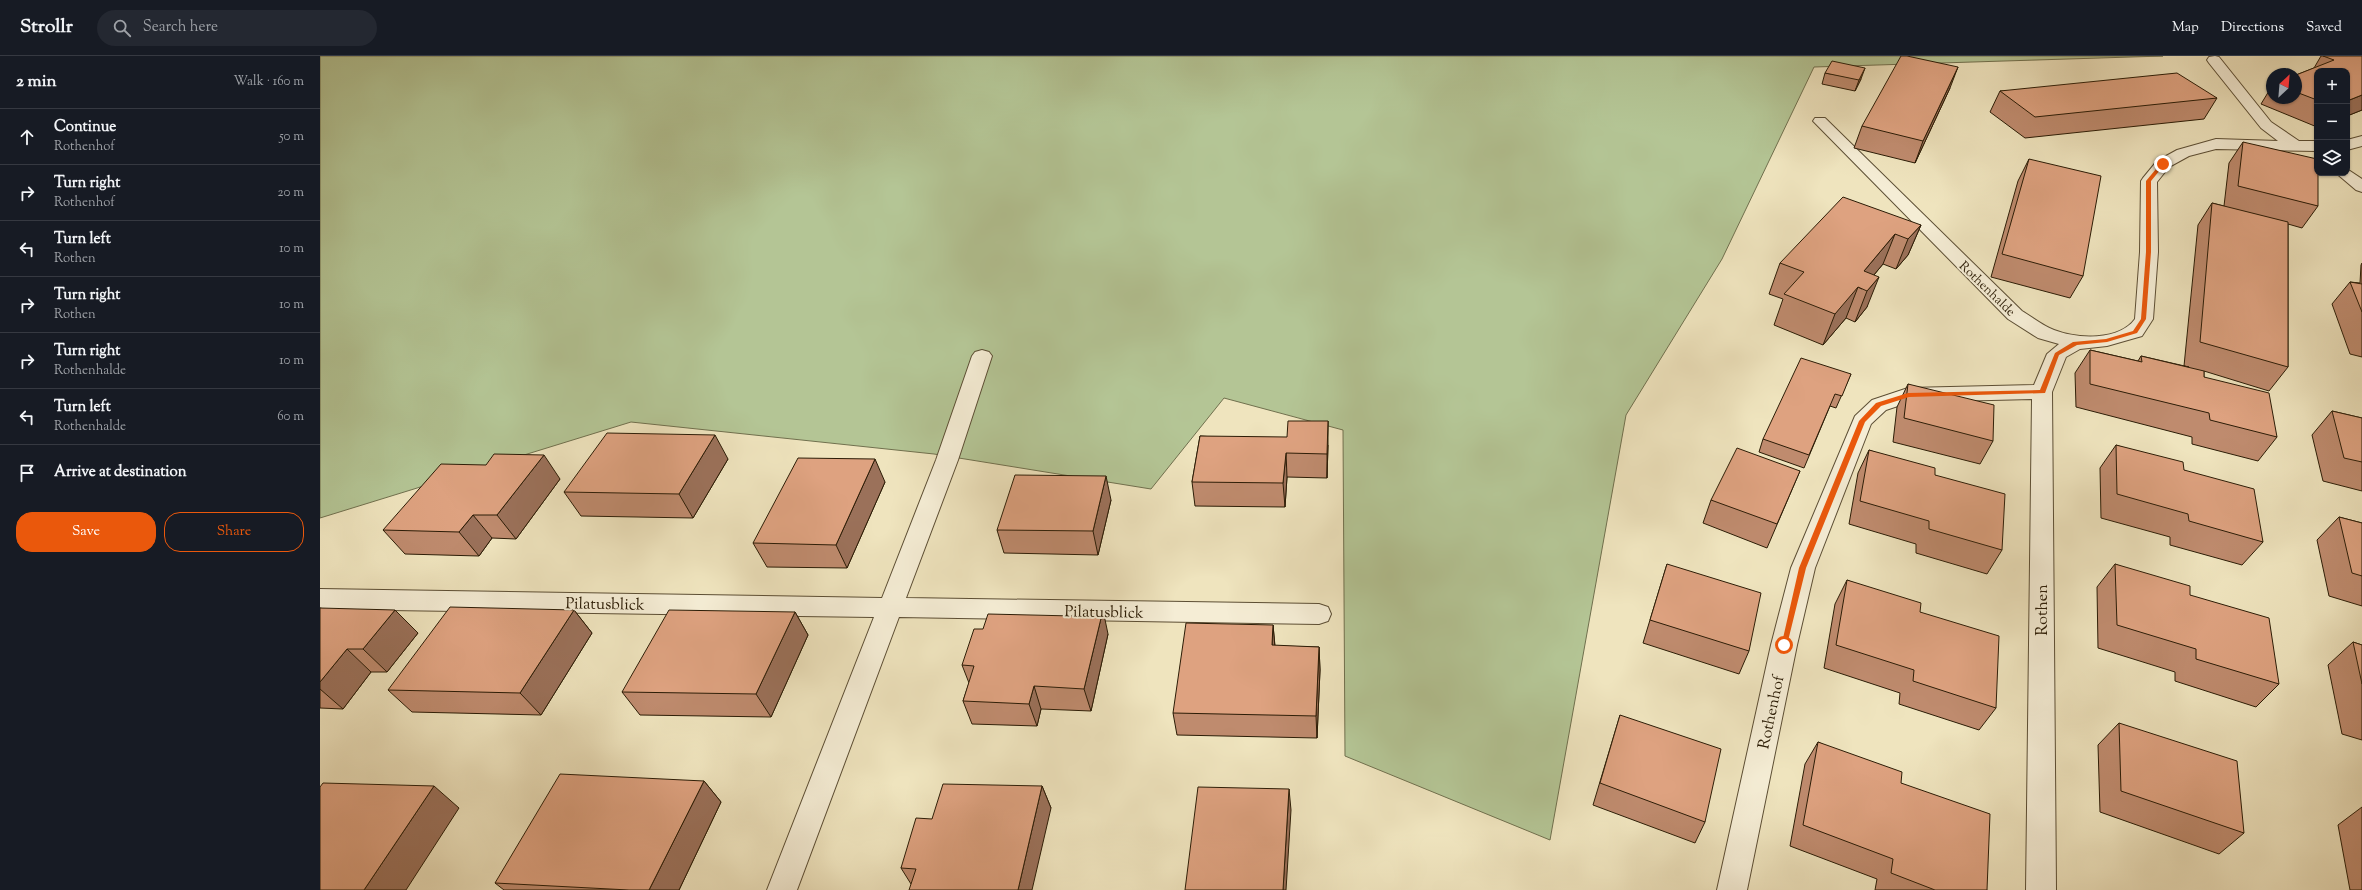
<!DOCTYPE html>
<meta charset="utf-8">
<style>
body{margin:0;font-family:"Sorts Mill Goudy",serif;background:#242831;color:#f1f3f6}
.controls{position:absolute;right:12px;top:12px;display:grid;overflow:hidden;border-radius:8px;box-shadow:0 1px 3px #0004}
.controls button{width:36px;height:36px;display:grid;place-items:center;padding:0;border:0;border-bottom:1px solid #363941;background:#171b24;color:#f1f3f6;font:20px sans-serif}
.compass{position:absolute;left:1946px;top:12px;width:36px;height:36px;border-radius:50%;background:#171b24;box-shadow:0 1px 3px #0004;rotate:26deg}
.stop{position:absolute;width:12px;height:12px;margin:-9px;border:3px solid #ea580c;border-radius:50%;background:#fff}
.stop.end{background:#ea580c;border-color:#fff;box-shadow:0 1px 4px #0008}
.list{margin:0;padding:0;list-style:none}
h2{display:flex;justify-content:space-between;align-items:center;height:52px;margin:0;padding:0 16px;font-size:17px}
h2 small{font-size:13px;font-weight:400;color:#9ea1a6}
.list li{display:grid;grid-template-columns:26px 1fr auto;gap:12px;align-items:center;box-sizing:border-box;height:56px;padding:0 16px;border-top:1px solid #363941}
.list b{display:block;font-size:15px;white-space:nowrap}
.list p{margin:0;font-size:13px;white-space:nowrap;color:#9ea1a6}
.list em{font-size:13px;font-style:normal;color:#9ea1a6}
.actions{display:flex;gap:8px;padding:12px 16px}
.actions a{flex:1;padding:9px 0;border:1px solid #ea580c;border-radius:16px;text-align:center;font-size:14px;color:#ea580c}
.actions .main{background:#ea580c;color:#fff}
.icon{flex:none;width:22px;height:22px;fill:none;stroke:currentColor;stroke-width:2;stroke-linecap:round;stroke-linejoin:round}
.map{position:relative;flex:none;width:2042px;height:834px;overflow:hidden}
header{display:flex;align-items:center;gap:24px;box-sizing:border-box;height:56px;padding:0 20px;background:#171b24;border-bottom:1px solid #363941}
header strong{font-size:19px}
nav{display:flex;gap:22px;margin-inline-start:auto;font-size:14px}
.search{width:280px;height:36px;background:#242831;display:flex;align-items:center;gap:10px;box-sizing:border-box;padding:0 14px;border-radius:22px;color:#9ea1a6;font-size:15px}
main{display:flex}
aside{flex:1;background:#171b24}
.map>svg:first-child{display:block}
</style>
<header>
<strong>Strollr</strong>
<div class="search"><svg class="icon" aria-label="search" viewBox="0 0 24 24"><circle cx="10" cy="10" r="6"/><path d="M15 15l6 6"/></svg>Search here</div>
<nav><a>Map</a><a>Directions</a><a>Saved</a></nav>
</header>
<main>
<aside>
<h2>2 min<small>Walk · 160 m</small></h2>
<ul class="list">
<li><svg class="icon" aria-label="ahead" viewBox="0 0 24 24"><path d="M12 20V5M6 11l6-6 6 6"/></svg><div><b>Continue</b><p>Rothenhof</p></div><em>50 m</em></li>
<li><svg class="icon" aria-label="right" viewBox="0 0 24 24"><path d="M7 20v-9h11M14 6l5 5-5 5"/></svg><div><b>Turn right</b><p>Rothenhof</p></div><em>20 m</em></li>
<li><svg class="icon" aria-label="left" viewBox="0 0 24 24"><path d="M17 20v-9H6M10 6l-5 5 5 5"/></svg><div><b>Turn left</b><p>Rothen</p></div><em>10 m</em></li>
<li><svg class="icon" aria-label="right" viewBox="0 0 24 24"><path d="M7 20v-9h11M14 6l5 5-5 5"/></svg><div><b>Turn right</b><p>Rothen</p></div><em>10 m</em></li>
<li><svg class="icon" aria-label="right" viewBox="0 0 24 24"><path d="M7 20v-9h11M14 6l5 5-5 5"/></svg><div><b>Turn right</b><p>Rothenhalde</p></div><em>10 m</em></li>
<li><svg class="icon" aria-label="left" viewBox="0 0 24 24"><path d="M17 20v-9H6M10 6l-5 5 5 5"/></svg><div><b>Turn left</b><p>Rothenhalde</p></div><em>60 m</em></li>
<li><svg class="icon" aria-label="arrive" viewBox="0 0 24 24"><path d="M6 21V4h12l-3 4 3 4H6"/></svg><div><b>Arrive at destination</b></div></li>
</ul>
<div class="actions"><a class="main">Save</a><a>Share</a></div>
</aside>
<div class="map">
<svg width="2042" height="834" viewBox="0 0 2042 834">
<rect width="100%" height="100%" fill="#efe4be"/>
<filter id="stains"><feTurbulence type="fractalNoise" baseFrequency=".005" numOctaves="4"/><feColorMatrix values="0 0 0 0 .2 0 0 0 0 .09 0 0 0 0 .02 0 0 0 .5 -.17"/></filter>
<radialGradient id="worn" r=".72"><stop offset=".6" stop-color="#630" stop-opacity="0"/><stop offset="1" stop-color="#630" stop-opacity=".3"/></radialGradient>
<path fill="#b4c595" stroke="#70704e" d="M 0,0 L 1843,0 L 1494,11 L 1402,203 L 1306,359 L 1230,784 L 1025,700 L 1023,374 L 904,342 L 831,433 L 614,398 L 311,366 L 0,462 Z"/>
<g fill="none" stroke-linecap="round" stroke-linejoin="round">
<g stroke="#5c4e34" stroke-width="2">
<path id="minor" d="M 1895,0 L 1899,1 L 1951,66 L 1979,85 L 1997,85 L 1997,95 L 1896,93 L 1869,100 L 1849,111 L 1837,126 L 1838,196 L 1833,263 L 1822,280 L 1787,290 L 1760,293 L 1746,301 L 1732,336 L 1736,834 L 1706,834 L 1712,343 L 1590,346 L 1566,354 L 1551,368 L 1495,512 L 1477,589 L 1427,834 L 1397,834 L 1451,589 L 1471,512 L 1535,360 L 1552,344 L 1588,332 L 1714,329 L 1727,298 L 1739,288 L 1718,282 L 1688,263 L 1493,65 L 1495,62 L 1505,62 L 1702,255 C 1712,261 1723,270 1734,274 C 1757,283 1799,285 1815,263 L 1820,196 L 1821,125 L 1823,122 L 1837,105 L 1857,94 L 1896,83 L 1958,85 L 1941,72 L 1889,7 L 1887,4 L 1889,1 Z
M 2042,80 L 2042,90 L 2027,94 L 2027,84 Z
M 2027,113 L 2042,123 L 2042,136 L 2036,134 L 2016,117 L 2027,117 Z
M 662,294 L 669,296 L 672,300 L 638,404 L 586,542 L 999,548 L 1008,551 L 1011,558 L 1008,565 L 999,568 L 579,561 L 477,834 L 447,834 L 554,561 L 0,553 L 0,533 L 562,542 L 616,404 L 652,300 L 655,296 Z"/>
</g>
<use href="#minor" fill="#f5edd5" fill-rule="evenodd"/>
</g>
<path fill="#bf8b6e" stroke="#2b1c06" d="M 2001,0 L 2042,0 L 2042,54 L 2027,60 L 1997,15 L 1997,71 L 1941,48 L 1952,30 L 1952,42 L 1976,42 L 1976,19 L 1994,12 Z
M 1505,17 L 1541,23 L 1535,35 L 1502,28 Z
M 1630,32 L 1595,107 L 1534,92 L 1542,70 Z
M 1680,35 L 1897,42 L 1884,63 L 1705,82 L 1670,56 Z
M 1923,86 L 1998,150 L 1982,172 L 1968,168 L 1968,311 L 1949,335 L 1884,315 L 1884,321 L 1957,381 L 1938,405 L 1872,388 L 1872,381 L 1756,351 L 1755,317 L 1770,294 L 1818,305 L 1821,300 L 1869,311 L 1864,310 L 1878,169 L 1892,147 L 1904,150 L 1909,107 Z
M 1709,103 L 1763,220 L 1750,242 L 1671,221 L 1698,125 Z
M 1601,169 L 1588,199 L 1576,213 L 1563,208 L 1554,219 L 1547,251 L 1535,266 L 1526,262 L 1503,289 L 1454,269 L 1463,243 L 1449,238 L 1460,207 Z
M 2042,207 L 2042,301 L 2030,298 L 2012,248 L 2030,226 L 2040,227 L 2041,209 Z
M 1531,318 L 1516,352 L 1510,350 L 1484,412 L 1439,396 L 1443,383 Z
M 1588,328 L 1673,385 L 1660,408 L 1573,386 L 1577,351 Z
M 2012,355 L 2042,362 L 2042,435 L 2003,425 L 1992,379 Z
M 880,380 L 1008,389 L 1007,422 L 967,421 L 965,451 L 875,450 L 872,426 Z
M 1796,389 L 1864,414 L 1943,486 L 1922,509 L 1850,489 L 1850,481 L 1781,462 L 1780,412 Z
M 1549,394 L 1615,419 L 1682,494 L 1667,518 L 1596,497 L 1596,488 L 1529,468 L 1538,417 Z
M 408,403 L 373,462 L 261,460 L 244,436 Z
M 1480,415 L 1447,492 L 1383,467 L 1391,444 Z
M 240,423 L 196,483 L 172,482 L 159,500 L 85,498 L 63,474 Z
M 565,426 L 527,512 L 447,511 L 433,487 Z
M 791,444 L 778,499 L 684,497 L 677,474 Z
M 2019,461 L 2042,467 L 2042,550 L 2009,540 L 1997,484 Z
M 1347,508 L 1429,595 L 1419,618 L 1323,587 Z
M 1795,508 L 1870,539 L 1959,628 L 1936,651 L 1855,625 L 1855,616 L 1778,592 L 1777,531 Z
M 1527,524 L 1600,556 L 1676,652 L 1659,674 L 1579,648 L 1580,637 L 1504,612 L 1515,548 Z
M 0,552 L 98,577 L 67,616 L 51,616 L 23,653 L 0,652 Z
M 254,554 L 272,577 L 221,659 L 92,656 L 68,634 Z
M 475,556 L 488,579 L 451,661 L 320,659 L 302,636 Z
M 953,569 L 955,590 L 999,591 L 1000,614 L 997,682 L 857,679 L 853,657 Z
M 788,578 L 771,655 L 721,653 L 717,670 L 652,668 L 643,645 L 649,627 L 642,609 Z
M 2033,586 L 2042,589 L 2042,684 L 2022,678 L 2008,609 Z
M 1300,659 L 1385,766 L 1375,787 L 1273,749 Z
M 1799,667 L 1924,777 L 1899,798 L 1780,756 L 1778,689 Z
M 1498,686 L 1581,727 L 1667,834 L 1555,834 L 1557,823 L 1470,790 L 1485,708 Z
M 384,725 L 401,746 L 359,834 L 184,834 L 175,827 Z
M 722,730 L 731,752 L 591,828 L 581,812 L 612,763 Z
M 2042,751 L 2042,834 L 2030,834 L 2018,769 Z"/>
<path fill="#9b715a" stroke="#2b1c06" d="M 1638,11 L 1630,32 L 1595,107 L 1603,85 Z
M 1545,12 L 1541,23 L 1535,35 L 1539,24 Z
M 2042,39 L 2042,54 L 2027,60 L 2027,45 Z
M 1601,169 L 1588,199 L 1576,213 L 1588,183 Z
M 1575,178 L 1563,208 L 1542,233 L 1538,231 L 1526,262 L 1503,289 L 1515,258 L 1544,215 Z
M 1559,221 L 1547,251 L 1535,266 L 1547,235 Z
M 1008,365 L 1008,389 L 1007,422 L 1007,398 Z
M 395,379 L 408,403 L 373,462 L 359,438 Z
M 966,397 L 967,421 L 965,451 L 963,427 Z
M 224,399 L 240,423 L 196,483 L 177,459 Z
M 555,403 L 565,426 L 527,512 L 516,489 Z
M 786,420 L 791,444 L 778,499 L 773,475 Z
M 153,459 L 172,482 L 159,500 L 139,476 Z
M 75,554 L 98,577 L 67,616 L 43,593 Z
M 254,554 L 272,577 L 221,659 L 200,637 Z
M 783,554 L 788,578 L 771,655 L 764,633 Z
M 475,556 L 488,579 L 451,661 L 436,638 Z
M 953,569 L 955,592 L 952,589 Z
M 999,591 L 1000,614 L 997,682 L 996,660 Z
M 27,593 L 51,616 L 23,653 L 0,633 L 0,626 Z
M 714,630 L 721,653 L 717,670 L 709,648 Z
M 384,725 L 401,746 L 359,834 L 329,834 Z
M 114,730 L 139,752 L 86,834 L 44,834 Z
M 722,730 L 731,752 L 712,834 L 698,834 Z
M 969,733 L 971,754 L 966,834 L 963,834 Z"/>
<path fill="#dea280" stroke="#2b1c06" d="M 1581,0 L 1587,0 L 1638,11 L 1603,85 L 1542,70 Z
M 2003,0 L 2042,0 L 2042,39 L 2027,45 L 2027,15 L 1997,15 L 1997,44 L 1976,36 L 1976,19 L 2014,4 Z
M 1512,5 L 1545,12 L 1539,24 L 1505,17 Z
M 1857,17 L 1897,42 L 1715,61 L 1680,35 Z
M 1923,86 L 1997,103 L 1997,117 L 1998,117 L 1998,150 L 1918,130 Z
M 1709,103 L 1781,120 L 1763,220 L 1682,198 Z
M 1523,141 L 1601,169 L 1588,183 L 1575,178 L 1544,215 L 1559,221 L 1547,235 L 1538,231 L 1515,258 L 1464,238 L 1484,216 L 1460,207 Z
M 1892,147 L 1968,166 L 1968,311 L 1880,286 Z
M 2030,226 L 2042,228 L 2042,256 Z
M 1770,294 L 1822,306 L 1821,300 L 1884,315 L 1884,321 L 1949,337 L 1957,381 L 1890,364 L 1889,357 L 1770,328 Z
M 1481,302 L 1531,318 L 1522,340 L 1515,338 L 1489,399 L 1443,383 Z
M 1588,328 L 1674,349 L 1673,385 L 1584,362 Z
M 2012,355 L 2042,362 L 2042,406 L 2024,402 Z
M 968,365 L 1008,365 L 1007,398 L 966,397 L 963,427 L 872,426 L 880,380 L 967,381 Z
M 287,377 L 395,379 L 359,438 L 244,436 Z
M 1796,389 L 1863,406 L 1864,414 L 1934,433 L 1943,486 L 1869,465 L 1868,458 L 1797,438 Z
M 1417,392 L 1480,415 L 1457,468 L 1391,444 Z
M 1549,394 L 1615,412 L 1615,419 L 1685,438 L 1682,494 L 1609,473 L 1609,465 L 1540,445 Z
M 174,398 L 224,399 L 177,459 L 153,459 L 139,476 L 63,474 L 121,408 L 166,409 Z
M 478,402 L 555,403 L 516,489 L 433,487 Z
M 695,419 L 786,420 L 773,475 L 677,474 Z
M 2019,461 L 2042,467 L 2042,520 L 2032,517 Z
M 1347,508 L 1441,537 L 1429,595 L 1330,564 Z
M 1795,508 L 1870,530 L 1870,539 L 1949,562 L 1959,628 L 1876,603 L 1876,593 L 1797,569 Z
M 1527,524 L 1601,547 L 1600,556 L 1679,580 L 1676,652 L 1593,625 L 1594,614 L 1516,589 Z
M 130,551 L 254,554 L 200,637 L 68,634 Z
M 0,552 L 75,554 L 43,593 L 27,593 L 0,626 Z
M 755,553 L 783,554 L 764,633 L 714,630 L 709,648 L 643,645 L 654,610 L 642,609 L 654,573 L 663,573 L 668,558 L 753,560 Z
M 349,554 L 475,556 L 436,638 L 302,636 Z
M 866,567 L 953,569 L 952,589 L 999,591 L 996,660 L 853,657 Z
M 2033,586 L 2042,589 L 2042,628 Z
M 1300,659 L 1401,693 L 1385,766 L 1280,727 Z
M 1799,667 L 1917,705 L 1924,777 L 1801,735 Z
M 1498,686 L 1582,716 L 1581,727 L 1670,758 L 1667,834 L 1615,834 L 1571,817 L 1573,803 L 1483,769 Z
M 240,718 L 384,725 L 329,834 L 309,834 L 175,827 Z
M 3,727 L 114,730 L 44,834 L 0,834 L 0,731 Z
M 623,728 L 722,730 L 698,834 L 589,834 L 596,813 L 581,812 L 596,762 L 612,763 Z
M 878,731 L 969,733 L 963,834 L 865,834 Z"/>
<path fill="#ea580c" d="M 1841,107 L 1845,108 L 1831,125 L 1831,196 L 1826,263 L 1817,277 L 1787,286 L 1757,289 L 1739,299 L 1725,337 L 1589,341 L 1561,350 L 1545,366 L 1486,512 L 1467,589 L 1466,591 L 1461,591 L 1479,512 L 1539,365 L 1556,347 L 1588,337 L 1720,334 L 1735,297 L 1753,286 L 1786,283 L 1813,275 L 1821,263 L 1826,196 L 1826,125 Z"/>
<g text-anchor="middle" stroke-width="4" stroke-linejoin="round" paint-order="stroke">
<g font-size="13" fill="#2b1c06" stroke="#f5edd5">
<text transform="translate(1668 232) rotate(44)" y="5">Rothenhalde</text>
</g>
<g font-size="16" fill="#2b1c06" stroke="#f5edd5">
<text transform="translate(285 547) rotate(1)" y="6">Pilatusblick</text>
<text transform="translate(1721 554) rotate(-90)" y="6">Rothen</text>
<text transform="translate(784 555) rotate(1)" y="6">Pilatusblick</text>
<text transform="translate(1450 656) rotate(-78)" y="6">Rothenhof</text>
</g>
</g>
<rect width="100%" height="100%" filter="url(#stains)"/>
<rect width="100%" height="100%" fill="url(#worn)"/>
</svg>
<div class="controls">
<button>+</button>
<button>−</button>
<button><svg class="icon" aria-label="layers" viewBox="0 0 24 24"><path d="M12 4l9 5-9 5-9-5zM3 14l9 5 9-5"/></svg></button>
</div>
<svg class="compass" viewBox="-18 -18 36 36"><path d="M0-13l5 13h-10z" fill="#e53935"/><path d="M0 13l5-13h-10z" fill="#9ea1a6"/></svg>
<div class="stop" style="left:1464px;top:589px"></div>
<div class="stop end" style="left:1843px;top:108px"></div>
</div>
</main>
